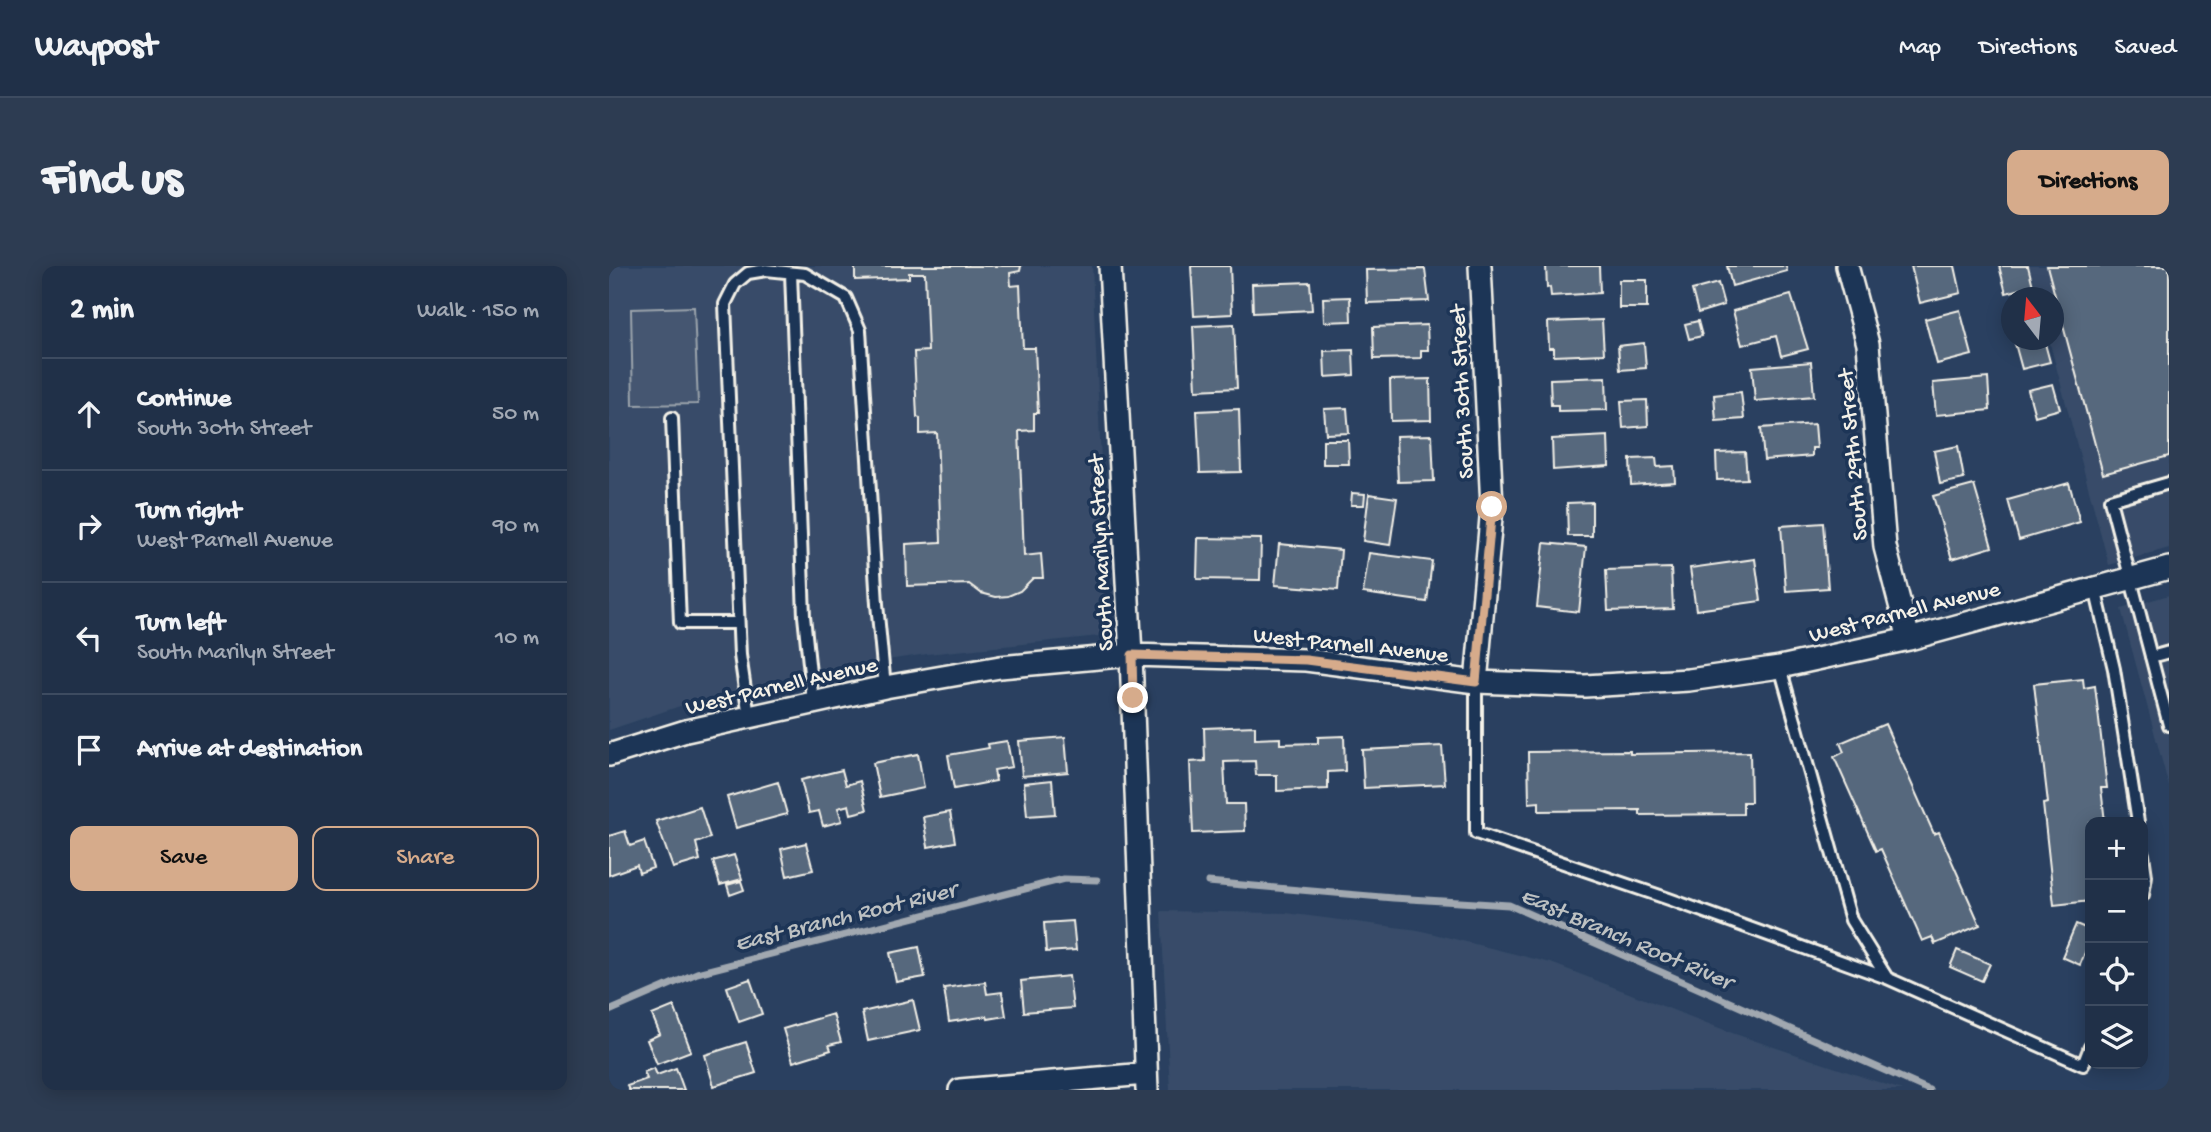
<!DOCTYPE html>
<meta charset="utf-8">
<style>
body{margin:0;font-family:"Gochi Hand",sans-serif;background:#2d3c52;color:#f1f3f6}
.controls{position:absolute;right:21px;bottom:21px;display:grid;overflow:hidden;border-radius:14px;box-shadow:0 4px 18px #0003}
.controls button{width:63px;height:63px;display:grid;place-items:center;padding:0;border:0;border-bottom:2px solid #3d4b60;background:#203048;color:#f1f3f6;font:35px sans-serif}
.compass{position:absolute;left:1392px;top:21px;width:63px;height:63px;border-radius:50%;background:#203048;box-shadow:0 4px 18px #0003;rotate:344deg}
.stop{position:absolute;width:21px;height:21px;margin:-16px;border:5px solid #d6ab8b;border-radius:50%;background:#fff}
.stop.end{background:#d6ab8b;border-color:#fff;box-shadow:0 2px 7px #0008}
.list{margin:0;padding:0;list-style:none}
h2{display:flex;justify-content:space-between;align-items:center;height:91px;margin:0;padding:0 28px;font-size:30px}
h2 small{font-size:23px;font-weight:400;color:#a2a9b4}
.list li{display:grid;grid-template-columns:46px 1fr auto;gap:21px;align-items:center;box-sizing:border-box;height:112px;padding:0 28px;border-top:2px solid #3d4b60}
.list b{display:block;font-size:26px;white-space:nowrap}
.list p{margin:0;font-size:23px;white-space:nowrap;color:#a2a9b4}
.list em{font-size:23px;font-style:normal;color:#a2a9b4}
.actions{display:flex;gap:14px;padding:21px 28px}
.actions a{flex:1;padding:16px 0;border:2px solid #d6ab8b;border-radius:14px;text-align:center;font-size:24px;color:#d6ab8b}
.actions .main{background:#d6ab8b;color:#111}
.icon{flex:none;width:38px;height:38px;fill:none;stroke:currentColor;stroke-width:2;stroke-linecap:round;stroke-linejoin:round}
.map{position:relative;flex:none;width:1560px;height:824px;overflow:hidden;border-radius:14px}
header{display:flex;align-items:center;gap:42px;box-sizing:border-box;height:98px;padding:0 35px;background:#203048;border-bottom:2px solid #3d4b60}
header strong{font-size:33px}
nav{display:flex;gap:38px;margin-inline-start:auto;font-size:24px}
.intro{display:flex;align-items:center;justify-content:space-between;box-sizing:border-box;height:168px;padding:0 42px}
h1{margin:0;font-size:49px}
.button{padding:18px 32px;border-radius:14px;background:#d6ab8b;color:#111;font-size:24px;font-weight:700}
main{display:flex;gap:42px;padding:0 42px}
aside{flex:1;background:#203048;border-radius:14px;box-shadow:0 4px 18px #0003}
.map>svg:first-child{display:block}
</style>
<header>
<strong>Waypost</strong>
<nav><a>Map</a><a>Directions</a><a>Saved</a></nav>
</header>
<div class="intro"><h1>Find us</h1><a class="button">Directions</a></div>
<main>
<aside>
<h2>2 min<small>Walk · 150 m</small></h2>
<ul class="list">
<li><svg class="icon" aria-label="ahead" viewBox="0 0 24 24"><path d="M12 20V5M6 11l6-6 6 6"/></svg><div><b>Continue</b><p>South 30th Street</p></div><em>50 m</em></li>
<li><svg class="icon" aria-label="right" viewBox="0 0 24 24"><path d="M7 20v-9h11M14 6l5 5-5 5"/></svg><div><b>Turn right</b><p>West Parnell Avenue</p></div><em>90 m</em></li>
<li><svg class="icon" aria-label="left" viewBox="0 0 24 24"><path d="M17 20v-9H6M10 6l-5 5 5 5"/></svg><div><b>Turn left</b><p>South Marilyn Street</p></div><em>10 m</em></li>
<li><svg class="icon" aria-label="arrive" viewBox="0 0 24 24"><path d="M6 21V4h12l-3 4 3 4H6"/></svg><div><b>Arrive at destination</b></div></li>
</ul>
<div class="actions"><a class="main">Save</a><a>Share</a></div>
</aside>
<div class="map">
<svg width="1560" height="824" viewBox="0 0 1560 824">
<rect width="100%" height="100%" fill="#2a4060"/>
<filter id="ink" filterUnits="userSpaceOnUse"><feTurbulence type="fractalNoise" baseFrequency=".0143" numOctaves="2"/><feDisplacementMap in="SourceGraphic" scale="14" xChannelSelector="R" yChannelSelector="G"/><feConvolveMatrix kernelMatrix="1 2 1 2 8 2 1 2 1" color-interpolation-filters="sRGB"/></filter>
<g filter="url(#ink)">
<path fill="#374c69" d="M 0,0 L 483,0 L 500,369 L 318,388 L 239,400 L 171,414 L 71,440 L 0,464 Z
M 1420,0 L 1560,0 L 1560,282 L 1500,299 L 1440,74 L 1444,74 L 1444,32 L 1429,31 Z
M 1560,329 L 1560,521 L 1512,343 Z
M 552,645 L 677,647 L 809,664 L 942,697 L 1126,768 L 1293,824 L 561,824 Z"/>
<path fill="#445771" stroke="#9ca4ac" stroke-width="2" d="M 85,41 L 89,138 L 24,139 L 22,43 Z"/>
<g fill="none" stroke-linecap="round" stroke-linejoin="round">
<path stroke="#a1a8b0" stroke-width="7" d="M 599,616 L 784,632 L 900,639 L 1320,824
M 0,745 L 88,707 L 455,613 L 488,614"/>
</g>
<path fill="#56677d" stroke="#f4f1e8" stroke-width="2" d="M 246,0 L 412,0 L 411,5 L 401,7 L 402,20 L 411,19 L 414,82 L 426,82 L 429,147 L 425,147 L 425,164 L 410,165 L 415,290 L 432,288 L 434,312 L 424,312 L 411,325 L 399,330 L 387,331 L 372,327 L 360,318 L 298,320 L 297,278 L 332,276 L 328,167 L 311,168 L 311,152 L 308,151 L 305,86 L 319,85 L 316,7 L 300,7 L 300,12 L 246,14 Z
M 582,0 L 621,0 L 623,48 L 585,50 Z
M 937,0 L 990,0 L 991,27 L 942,30 L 941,21 L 938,22 Z
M 1118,0 L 1177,0 L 1178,5 L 1123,20 Z
M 1302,0 L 1346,0 L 1352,27 L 1311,37 Z
M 1390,0 L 1419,0 L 1424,20 L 1397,27 Z
M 1438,0 L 1560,0 L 1560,190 L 1494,208 Z
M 816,3 L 820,35 L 758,37 L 757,4 Z
M 1010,14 L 1038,14 L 1038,42 L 1010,42 Z
M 701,16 L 703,44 L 644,47 L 643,18 Z
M 1109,17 L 1115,39 L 1089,47 L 1083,24 Z
M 1182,29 L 1199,83 L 1172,90 L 1167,70 L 1133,79 L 1124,45 Z
M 741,31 L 742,55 L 715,56 L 714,32 Z
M 1351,44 L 1363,89 L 1328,98 L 1316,53 Z
M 993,54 L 995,88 L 945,90 L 945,82 L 940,82 L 939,56 Z
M 1089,55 L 1093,70 L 1080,73 L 1076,58 Z
M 625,58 L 628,122 L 587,124 L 584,60 Z
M 818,59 L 819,84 L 812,84 L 812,92 L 765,93 L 764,61 Z
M 1405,74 L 1435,74 L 1441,96 L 1413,103 Z
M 1035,77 L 1037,102 L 1011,104 L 1009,80 Z
M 744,84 L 745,109 L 716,111 L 715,85 Z
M 1202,96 L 1205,130 L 1146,135 L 1143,101 Z
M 997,111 L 998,144 L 949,145 L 949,139 L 942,139 L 941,113 Z
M 1379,112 L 1381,144 L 1327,149 L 1324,117 Z
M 821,113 L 822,154 L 782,155 L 781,114 Z
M 1444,118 L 1451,143 L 1426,150 L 1419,124 Z
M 1132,126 L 1135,153 L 1107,155 L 1105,129 Z
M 1038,134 L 1039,160 L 1014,162 L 1012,135 Z
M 738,142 L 740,167 L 717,168 L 715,143 Z
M 630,143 L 632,206 L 591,207 L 588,145 Z
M 1206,158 L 1208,182 L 1203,182 L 1203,190 L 1155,194 L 1152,162 Z
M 823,169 L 825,215 L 789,216 L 787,170 Z
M 999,170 L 1000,200 L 944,204 L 943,173 Z
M 714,174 L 739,174 L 740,198 L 714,198 Z
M 1349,180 L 1355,213 L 1331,218 L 1325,185 Z
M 1136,186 L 1138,213 L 1108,214 L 1107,187 Z
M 1047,192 L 1048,201 L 1065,200 L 1066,216 L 1022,219 L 1021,193 Z
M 1460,217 L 1471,256 L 1410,274 L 1399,234 Z
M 1365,219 L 1383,281 L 1343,293 L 1324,230 Z
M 743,227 L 756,228 L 755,239 L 742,239 Z
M 760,228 L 788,232 L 781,279 L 754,275 Z
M 983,236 L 983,270 L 959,270 L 958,237 Z
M 1214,257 L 1219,322 L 1177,325 L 1172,260 Z
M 589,272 L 652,273 L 651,314 L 588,313 Z
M 935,277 L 977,281 L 970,346 L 928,341 Z
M 670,278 L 732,284 L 729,324 L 666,319 Z
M 760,287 L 823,295 L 818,336 L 754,327 Z
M 1146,293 L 1152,335 L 1087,344 L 1081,302 Z
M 1062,302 L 1064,343 L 999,345 L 997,304 Z
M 1474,413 L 1475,422 L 1486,420 L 1498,522 L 1492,522 L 1496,556 L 1481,556 L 1481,635 L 1445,639 L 1434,538 L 1439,537 L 1425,418 Z
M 1276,458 L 1325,568 L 1330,566 L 1371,659 L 1326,678 L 1323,671 L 1313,675 L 1272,583 L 1267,585 L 1225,491 L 1235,486 L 1231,477 Z
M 646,460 L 646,473 L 671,472 L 671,478 L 709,477 L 709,471 L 735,470 L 736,505 L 719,506 L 719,523 L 668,525 L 668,509 L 647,509 L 646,495 L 615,496 L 617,538 L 635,538 L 636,565 L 584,567 L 581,496 L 596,495 L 595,462 Z
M 456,471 L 459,506 L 413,510 L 410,475 Z
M 398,475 L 403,501 L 385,504 L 387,515 L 345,523 L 339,489 L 380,482 L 379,478 Z
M 833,480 L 836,518 L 755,522 L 753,484 Z
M 1021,485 L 1021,488 L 1141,486 L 1142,536 L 1134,536 L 1134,548 L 1031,549 L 1031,544 L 930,545 L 930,536 L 920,537 L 919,486 Z
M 309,488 L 315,522 L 271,531 L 264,497 Z
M 233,504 L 237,519 L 251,515 L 258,544 L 242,548 L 240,539 L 229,542 L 233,555 L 214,560 L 210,545 L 200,547 L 192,514 Z
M 443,514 L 446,548 L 418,550 L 415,517 Z
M 169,516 L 178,548 L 127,562 L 118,531 Z
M 91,541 L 101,572 L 87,577 L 91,594 L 64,602 L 47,555 Z
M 341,546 L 346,576 L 319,581 L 314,551 Z
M 16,565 L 21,580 L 35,575 L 44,602 L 30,607 L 28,599 L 0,609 L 0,570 Z
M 197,577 L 204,604 L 178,610 L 172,583 Z
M 125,589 L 133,613 L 111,619 L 104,595 Z
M 132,615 L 135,624 L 121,629 L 118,619 Z
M 464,655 L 467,684 L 437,686 L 435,657 Z
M 1467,658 L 1481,664 L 1481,674 L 1471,699 L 1453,691 Z
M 310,681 L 316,711 L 287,716 L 281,687 Z
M 1348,684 L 1381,698 L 1373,715 L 1341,701 Z
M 460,710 L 464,742 L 415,746 L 412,715 Z
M 141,713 L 153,748 L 130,756 L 118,721 Z
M 376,716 L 378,728 L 393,726 L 397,750 L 379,753 L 378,750 L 340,756 L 335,722 Z
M 304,734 L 311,764 L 259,775 L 253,746 Z
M 65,740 L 82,785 L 48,798 L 38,774 L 51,768 L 43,749 Z
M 224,748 L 232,776 L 220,779 L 222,784 L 184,796 L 174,763 Z
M 137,776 L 147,807 L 105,820 L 96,789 Z
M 45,802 L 48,809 L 67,802 L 75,824 L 20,824 L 18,820 L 38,813 L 35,806 Z"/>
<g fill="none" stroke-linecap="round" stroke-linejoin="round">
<g stroke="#f4f1e8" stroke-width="16">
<path id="service" d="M 182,7 L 195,350 L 204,436
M 63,152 L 71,357 L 129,357
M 1560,217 L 1501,234 L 1560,459
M 1486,322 L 1505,403 L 1529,556
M 1542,391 L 1560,386
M 867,416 L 867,567 L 1060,633 L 1278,712 L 1242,654 L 1171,401
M 140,451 L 131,389 L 116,38 L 126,18 L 139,7 L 157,4 L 196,8 L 237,32 L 251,64 L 268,338 L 276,421
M 1534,589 L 1537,610 L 1534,629
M 1278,712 L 1474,799 L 1481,781"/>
</g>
<g stroke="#f4f1e8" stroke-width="26">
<path id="minor" d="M 501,0 L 522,389 L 538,824
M 1238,0 L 1259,78 L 1276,281 L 1300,373
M 867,416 L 883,241 L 871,0
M 0,489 L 77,465 L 276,421 L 391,401 L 522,389 L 697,394 L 867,416 L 976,420 L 1080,414 L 1171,401 L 1300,373 L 1560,302
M 351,824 L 536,808"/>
</g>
<use href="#service" stroke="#1d3557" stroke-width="10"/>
<use href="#minor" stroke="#1d3557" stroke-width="21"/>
</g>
</g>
<g fill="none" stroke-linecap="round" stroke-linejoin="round" filter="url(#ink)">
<path stroke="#d6ab8b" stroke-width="9" d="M 524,432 L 523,389 L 697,394 L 867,416 L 883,241"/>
</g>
<g text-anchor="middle" stroke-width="7" stroke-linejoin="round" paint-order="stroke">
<g font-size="23" fill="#f4f1e8" stroke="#1d3557">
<text transform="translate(851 126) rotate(-93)" y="8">South 30th Street</text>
<text transform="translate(1242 189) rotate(-95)" y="8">South 29th Street</text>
<text transform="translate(490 287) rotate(-93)" y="8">South Marilyn Street</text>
<text transform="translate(1295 344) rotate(-14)" y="8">West Parnell Avenue</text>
<text transform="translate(742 377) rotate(6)" y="8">West Parnell Avenue</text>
<text transform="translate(172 418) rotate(-13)" y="8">West Parnell Avenue</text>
</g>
<g font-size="24" font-style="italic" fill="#bdc1c2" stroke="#1d3557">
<text transform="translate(236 649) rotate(-14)" y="8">East Branch Root River</text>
<text transform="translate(1018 671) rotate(23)" y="8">East Branch Root River</text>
</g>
</g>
</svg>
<div class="controls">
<button>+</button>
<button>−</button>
<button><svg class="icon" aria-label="locate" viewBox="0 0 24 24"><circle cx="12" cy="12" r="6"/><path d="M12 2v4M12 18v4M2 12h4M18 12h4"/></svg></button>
<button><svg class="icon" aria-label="layers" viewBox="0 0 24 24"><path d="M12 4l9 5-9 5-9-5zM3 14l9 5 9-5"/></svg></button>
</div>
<svg class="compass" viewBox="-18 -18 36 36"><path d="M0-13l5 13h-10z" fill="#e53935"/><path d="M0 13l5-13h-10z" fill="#a2a9b4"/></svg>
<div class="stop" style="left:883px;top:241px"></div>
<div class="stop end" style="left:524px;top:432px"></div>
</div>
</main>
